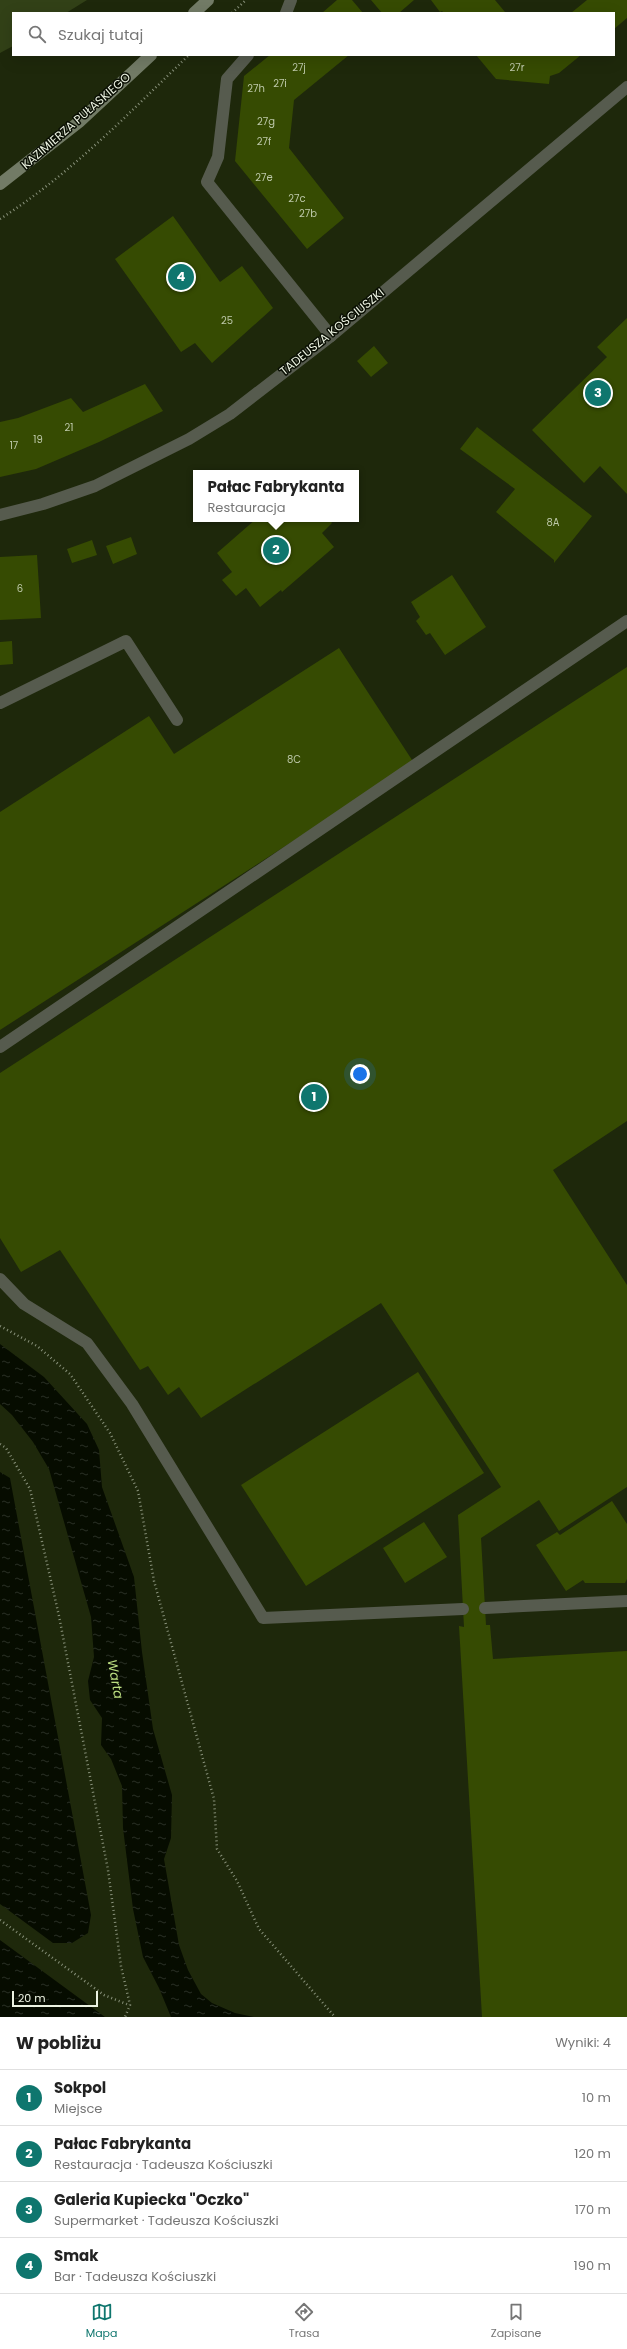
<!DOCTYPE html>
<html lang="pl">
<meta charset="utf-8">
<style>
body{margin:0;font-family:Poppins,sans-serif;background:#f2f2f2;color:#222}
.scale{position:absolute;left:12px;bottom:10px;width:86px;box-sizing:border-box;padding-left:4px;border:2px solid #ecf3e2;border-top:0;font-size:11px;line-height:14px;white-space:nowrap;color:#ecf3e2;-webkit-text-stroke:3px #0a0f04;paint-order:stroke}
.you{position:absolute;left:360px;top:1074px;width:14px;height:14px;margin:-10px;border:3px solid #fff;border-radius:50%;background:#1a73e8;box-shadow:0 0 0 6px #1a73e833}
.badge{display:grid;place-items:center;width:26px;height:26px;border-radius:50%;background:#0f766e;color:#fff;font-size:13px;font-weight:700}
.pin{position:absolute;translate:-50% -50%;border:2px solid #fff;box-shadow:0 1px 4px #0006}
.popup{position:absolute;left:193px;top:470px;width:166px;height:52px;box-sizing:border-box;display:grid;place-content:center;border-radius:0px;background:#fff;filter:drop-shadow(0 1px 3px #0005);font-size:13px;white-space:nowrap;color:#767676}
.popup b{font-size:15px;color:#222}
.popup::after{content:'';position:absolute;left:50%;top:100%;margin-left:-8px;border:8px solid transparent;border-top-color:#fff}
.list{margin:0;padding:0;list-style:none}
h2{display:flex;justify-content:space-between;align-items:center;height:52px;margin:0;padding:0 16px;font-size:17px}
h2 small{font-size:13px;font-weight:400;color:#767676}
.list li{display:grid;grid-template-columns:26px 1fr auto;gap:12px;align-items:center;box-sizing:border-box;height:56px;padding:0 16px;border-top:1px solid #e0e0e0}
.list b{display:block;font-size:15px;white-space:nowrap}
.list p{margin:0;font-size:13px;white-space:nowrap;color:#767676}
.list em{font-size:13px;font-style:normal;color:#767676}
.icon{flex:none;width:22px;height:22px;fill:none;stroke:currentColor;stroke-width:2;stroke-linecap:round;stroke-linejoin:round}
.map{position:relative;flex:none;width:627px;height:2017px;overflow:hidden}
.search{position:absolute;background:#fff;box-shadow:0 4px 16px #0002;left:12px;right:12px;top:12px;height:44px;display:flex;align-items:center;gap:10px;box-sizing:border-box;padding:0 14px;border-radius:0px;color:#767676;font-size:15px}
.sheet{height:276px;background:#fff}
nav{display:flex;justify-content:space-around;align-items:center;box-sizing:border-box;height:56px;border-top:1px solid #e0e0e0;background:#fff;font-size:11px;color:#767676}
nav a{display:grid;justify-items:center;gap:2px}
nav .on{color:#0f766e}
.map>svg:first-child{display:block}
</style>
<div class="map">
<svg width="627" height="2017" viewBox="0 0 627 2017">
<defs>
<pattern id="water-ripples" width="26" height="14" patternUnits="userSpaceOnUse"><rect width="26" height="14" fill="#060c00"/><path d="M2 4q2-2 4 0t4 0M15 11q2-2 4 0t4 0" fill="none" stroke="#2a3025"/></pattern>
</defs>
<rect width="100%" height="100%" fill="#1e280b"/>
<path fill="#324117" d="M 0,0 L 87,0 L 66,13 L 13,13 L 13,46 L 0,53 Z"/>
<path fill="url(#water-ripples)" d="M 0,1344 L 44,1377 L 87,1424 L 99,1450 L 102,1487 L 134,1577 L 142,1652 L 153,1729 L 172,1795 L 171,1838 L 164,1859 L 179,1945 L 188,1970 L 201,1994 L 212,2003 L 235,2013 L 254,2017 L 171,2017 L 159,1988 L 143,1957 L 133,1909 L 123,1828 L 122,1786 L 111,1759 L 101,1745 L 102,1718 L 90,1700 L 88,1681 L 94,1657 L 91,1617 L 49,1469 L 33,1442 L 12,1415 L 0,1404 Z
M 0,1472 L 10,1478 L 91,1915 L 88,1933 L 72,1943 L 53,1943 L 0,1904 Z
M 0,1940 L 105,2017 L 0,2017 Z"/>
<path fill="#364b02" d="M 337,0 L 352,0 L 363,13 L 322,13 Z
M 371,0 L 414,0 L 399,13 L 382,13 Z
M 431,0 L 495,0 L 505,12 L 444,13 L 442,11 L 440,12 Z
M 587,0 L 627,0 L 627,18 L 614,29 L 614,13 L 571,13 Z
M 270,55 L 349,55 L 294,100 L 289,148 L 344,218 L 307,249 L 235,161 L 244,76 Z
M 476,55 L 581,55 L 559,73 L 550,76 L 549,84 L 496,79 Z
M 173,216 L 220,282 L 242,266 L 273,308 L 212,363 L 195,343 L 181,352 L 115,259 Z
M 627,318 L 627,494 L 600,466 L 584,483 L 532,430 L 607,357 L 597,347 Z
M 374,346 L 388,363 L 371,377 L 357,361 Z
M 145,384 L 163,411 L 99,442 L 36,469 L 0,477 L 0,422 L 18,418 L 71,398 L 83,412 Z
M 477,427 L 592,516 L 554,563 L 554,560 L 496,512 L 515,489 L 460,449 Z
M 256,519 L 329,519 L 332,523 L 322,533 L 334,547 L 282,592 L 281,590 L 260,607 L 246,588 L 236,596 L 222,580 L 232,572 L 217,553 Z
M 131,537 L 137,554 L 113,564 L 106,546 Z
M 92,540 L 97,555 L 72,563 L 67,549 Z
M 37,555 L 41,618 L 0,620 L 0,557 Z
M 452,575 L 486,627 L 445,655 L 430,633 L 426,635 L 416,621 L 420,617 L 411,602 Z
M 12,641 L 13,664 L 0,665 L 0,642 Z
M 339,648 L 414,763 L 0,1030 L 0,812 L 149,716 L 174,754 Z
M 627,667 L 627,1121 L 553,1170 L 627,1285 L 627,1487 L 559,1531 L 539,1500 L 481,1538 L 486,1625 L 490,1625 L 493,1659 L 627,1651 L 627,2017 L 482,2017 L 459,1626 L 464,1627 L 458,1515 L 501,1487 L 381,1303 L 201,1418 L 179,1387 L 168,1395 L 148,1366 L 140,1370 L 60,1250 L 21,1272 L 0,1238 L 0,1073 Z
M 418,1372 L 484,1473 L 306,1586 L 241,1485 Z
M 612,1501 L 627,1524 L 627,1579 L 625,1583 L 585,1583 L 583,1580 L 566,1591 L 536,1545 L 557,1532 L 560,1535 Z
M 424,1522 L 447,1557 L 405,1583 L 383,1548 Z"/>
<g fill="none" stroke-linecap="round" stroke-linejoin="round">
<path stroke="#88917a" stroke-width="2.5" stroke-dasharray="1 3" stroke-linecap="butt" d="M 232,13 L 246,0
M 0,219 C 71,174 129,113 189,55
M 0,1326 L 37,1346 L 70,1374 L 110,1433 L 138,1491 L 154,1581 L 214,1799 L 217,1849 L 237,1881 L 259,1929 L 335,2017
M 0,1444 L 6,1448 L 30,1489 L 59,1616 L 108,1870 L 121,1966 L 130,2005 L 125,2017
M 0,1920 L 104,1995 L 129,2005"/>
<path stroke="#565b4e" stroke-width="12" d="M 286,13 L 291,0
M 248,55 L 227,79 L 218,157 L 207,182 L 331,336
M 0,703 L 126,641 L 177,720
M 0,1047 L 627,621
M 0,1279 L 24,1304 L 87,1343 L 132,1404 L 263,1618 L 463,1609
M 485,1608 L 627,1601"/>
<path stroke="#565b4e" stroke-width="12" d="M 0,515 L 43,504 L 95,486 L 189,439 L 230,414 L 331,336 L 627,87"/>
<path stroke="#727b66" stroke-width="12" d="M 194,13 L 208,0
M 0,184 L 79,122 L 151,55"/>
</g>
<g text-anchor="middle" stroke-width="3" stroke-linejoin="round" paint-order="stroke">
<g font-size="10" fill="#bec9aa">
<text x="299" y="71">27j</text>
<text x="517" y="71">27r</text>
<text x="280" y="87">27i</text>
<text x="256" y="92">27h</text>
<text x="266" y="125">27g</text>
<text x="264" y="145">27f</text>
<text x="264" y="181">27e</text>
<text x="297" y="202">27c</text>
<text x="308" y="217">27b</text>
<text x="227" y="324">25</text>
<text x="69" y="431">21</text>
<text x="38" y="443">19</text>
<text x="14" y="449">17</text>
<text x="553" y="526">8A</text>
<text x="20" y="592">6</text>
<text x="294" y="763">8C</text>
</g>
<g font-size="12" fill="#ecf3e2" stroke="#0a0f04">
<text transform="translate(76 121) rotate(-41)" y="4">KAZIMIERZA PUŁASKIEGO</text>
<text transform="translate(332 332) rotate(-39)" y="4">TADEUSZA KOŚCIUSZKI</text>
</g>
<g font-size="13" font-style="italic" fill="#bcdf82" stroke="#0a0f04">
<text transform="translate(116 1679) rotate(80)" y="5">Warta</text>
</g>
</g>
</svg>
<div class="scale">20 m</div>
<div class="you"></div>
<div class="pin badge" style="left:314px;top:1097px">1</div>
<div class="pin badge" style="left:276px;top:550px">2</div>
<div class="popup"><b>Pałac Fabrykanta</b>Restauracja</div>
<div class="pin badge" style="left:598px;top:393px">3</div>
<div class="pin badge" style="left:181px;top:277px">4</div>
<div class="search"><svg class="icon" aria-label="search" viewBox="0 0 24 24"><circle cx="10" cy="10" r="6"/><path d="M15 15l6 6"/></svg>Szukaj tutaj</div>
</div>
<section class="sheet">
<h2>W pobliżu<small>Wyniki: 4</small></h2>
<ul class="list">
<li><span class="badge">1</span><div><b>Sokpol</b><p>Miejsce</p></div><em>10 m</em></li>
<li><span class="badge">2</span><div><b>Pałac Fabrykanta</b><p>Restauracja · Tadeusza Kościuszki</p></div><em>120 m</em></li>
<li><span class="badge">3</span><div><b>Galeria Kupiecka &quot;Oczko&quot;</b><p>Supermarket · Tadeusza Kościuszki</p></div><em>170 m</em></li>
<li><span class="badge">4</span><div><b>Smak</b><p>Bar · Tadeusza Kościuszki</p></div><em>190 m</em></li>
</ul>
</section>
<nav>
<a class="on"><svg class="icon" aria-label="map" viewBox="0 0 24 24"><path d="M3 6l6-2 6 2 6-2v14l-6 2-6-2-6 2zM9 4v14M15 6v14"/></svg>Mapa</a>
<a><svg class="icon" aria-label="directions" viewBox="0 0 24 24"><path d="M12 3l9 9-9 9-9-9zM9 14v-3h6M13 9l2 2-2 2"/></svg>Trasa</a>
<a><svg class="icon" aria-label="saved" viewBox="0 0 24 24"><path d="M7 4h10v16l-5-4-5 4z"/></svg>Zapisane</a>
</nav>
